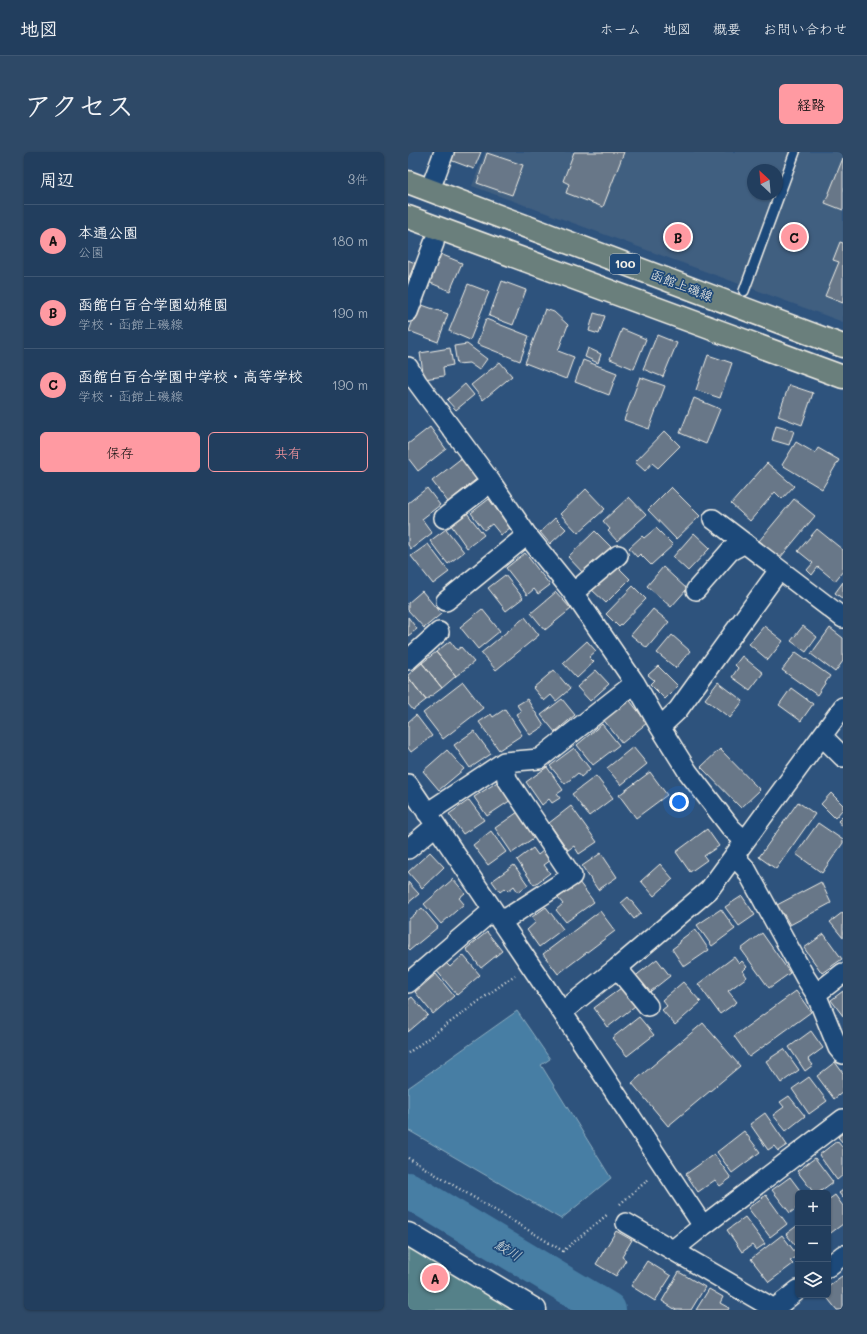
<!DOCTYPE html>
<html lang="ja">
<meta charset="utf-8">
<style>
body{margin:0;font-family:Mali,"Klee One",sans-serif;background:#2e4967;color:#f1f3f6}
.controls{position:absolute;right:12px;bottom:12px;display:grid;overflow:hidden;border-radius:6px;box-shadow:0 1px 3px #0004}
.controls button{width:36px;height:36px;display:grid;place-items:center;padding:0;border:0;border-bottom:1px solid #3f5773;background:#223e5e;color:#f1f3f6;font:20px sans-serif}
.compass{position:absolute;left:339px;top:12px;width:36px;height:36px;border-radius:50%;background:#223e5e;box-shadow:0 1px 3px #0004;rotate:334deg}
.you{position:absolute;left:271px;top:650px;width:14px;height:14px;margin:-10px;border:3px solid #fff;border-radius:50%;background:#1a73e8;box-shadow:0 0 0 6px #1a73e833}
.badge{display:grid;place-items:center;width:26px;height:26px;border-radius:50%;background:#ff9aa2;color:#111;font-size:13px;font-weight:700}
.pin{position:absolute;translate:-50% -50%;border:2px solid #fff;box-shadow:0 1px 4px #0006}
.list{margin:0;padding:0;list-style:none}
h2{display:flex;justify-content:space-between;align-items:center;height:52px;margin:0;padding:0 16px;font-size:17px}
h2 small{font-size:13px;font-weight:400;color:#a2aebc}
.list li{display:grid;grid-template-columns:26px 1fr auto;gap:12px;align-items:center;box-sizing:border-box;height:72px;padding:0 16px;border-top:1px solid #3f5773}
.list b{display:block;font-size:15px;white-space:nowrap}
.list p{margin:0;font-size:13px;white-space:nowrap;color:#a2aebc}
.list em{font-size:13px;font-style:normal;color:#a2aebc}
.actions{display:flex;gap:8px;padding:12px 16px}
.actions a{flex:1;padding:9px 0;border:1px solid #ff9aa2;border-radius:6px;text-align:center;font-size:14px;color:#ff9aa2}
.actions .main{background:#ff9aa2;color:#111}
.icon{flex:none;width:22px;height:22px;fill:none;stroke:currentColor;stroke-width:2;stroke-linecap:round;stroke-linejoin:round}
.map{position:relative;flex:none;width:435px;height:1158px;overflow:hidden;border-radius:6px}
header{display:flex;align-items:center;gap:24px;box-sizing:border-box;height:56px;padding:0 20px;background:#223e5e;border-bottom:1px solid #3f5773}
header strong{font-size:19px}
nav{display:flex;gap:22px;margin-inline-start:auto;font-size:14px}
.intro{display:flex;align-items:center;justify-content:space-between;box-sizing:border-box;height:96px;padding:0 24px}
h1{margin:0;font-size:28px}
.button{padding:10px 18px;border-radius:6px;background:#ff9aa2;color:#111;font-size:14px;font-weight:700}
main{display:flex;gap:24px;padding:0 24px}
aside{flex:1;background:#223e5e;border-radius:6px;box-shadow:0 1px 3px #0004}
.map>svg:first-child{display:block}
</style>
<header>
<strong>地図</strong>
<nav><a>ホーム</a><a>地図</a><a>概要</a><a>お問い合わせ</a></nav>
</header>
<div class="intro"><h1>アクセス</h1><a class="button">経路</a></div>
<main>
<aside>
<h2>周辺<small>3件</small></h2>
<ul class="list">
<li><span class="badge">A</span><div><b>本通公園</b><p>公園</p></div><em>180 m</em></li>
<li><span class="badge">B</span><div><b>函館白百合学園幼稚園</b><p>学校 · 函館上磯線</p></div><em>190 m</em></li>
<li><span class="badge">C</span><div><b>函館白百合学園中学校・高等学校</b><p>学校 · 函館上磯線</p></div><em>190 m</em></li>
</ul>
<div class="actions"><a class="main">保存</a><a>共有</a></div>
</aside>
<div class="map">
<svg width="435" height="1158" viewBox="0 0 435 1158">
<rect width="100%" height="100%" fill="#2e537d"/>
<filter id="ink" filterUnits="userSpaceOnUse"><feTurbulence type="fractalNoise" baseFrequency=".025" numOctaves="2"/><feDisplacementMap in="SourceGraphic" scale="8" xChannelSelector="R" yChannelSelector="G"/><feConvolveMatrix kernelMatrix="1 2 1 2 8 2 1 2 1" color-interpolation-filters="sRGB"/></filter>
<g filter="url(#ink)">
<path fill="#3f5e80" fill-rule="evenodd" d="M 77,0 L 435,0 L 435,170 L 64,34 ZM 345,18 L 369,18 L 369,42 L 345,42 Z"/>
<path fill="#558189" stroke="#a4b9b8" d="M 0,1095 L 106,1158 L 0,1158 Z"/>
<path fill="#477ea4" stroke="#8cacbf" d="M 109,859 L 142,907 L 133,913 L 203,1026 L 153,1067 L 0,978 L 0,936 Z"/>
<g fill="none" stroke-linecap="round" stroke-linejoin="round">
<path stroke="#477ea4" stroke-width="36" d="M 0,1038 L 200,1158"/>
</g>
<path fill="#687788" stroke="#f4f1e8" d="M 45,0 L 73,0 L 66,17 L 42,8 Z
M 166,0 L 216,0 L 195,55 L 158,41 L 161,32 L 155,29 Z
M 79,1 L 115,13 L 104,43 L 69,31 Z
M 435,6 L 435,58 L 417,51 Z
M 432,90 L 435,91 L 435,151 L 417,144 L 431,110 L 425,108 Z
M 30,101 L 54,111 L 42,139 L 18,129 Z
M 0,108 L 7,111 L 0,128 Z
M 94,129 L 118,138 L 105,173 L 81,164 Z
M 60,132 L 81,140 L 62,188 L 41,179 Z
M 11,152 L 40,162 L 30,190 L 1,179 Z
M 137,157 L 146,160 L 160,173 L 150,199 L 166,205 L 158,227 L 117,211 Z
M 186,161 L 197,164 L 191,182 L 181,179 Z
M 78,167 L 121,184 L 112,209 L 69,192 Z
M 214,177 L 238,187 L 226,217 L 202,207 Z
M 249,183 L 269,191 L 255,225 L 235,217 Z
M 59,192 L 79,207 L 71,218 L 61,211 L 49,212 L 46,194 Z
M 42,196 L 45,213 L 35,215 L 36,224 L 16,227 L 12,201 Z
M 180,196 L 193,202 L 190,211 L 177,205 Z
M 300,203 L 324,211 L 312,246 L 288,238 Z
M 175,208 L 209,221 L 201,243 L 167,230 Z
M 92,210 L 104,224 L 75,248 L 63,233 Z
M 232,225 L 257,234 L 241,277 L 216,268 Z
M 57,232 L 66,243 L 48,258 L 39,248 Z
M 381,233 L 405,241 L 394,273 L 370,264 Z
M 286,246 L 312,257 L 298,292 L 272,281 Z
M 368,274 L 386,279 L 381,293 L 364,288 Z
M 22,275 L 38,297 L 10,319 L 0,306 L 0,292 Z
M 257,279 L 272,294 L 250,316 L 244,311 L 237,319 L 227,310 Z
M 388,290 L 407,301 L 410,296 L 431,308 L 414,337 L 374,313 Z
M 55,305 L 71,325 L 40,350 L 24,329 Z
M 359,311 L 386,334 L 374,347 L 367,340 L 342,369 L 323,352 Z
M 263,335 L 292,364 L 268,387 L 240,358 Z
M 19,336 L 32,353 L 14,367 L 24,381 L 3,397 L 0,393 L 0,351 Z
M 178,337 L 197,357 L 170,381 L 152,362 Z
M 221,345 L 238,363 L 209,389 L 200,379 L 202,377 L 195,369 Z
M 81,347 L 102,376 L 93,383 L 84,372 L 76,378 L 63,361 Z
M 386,347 L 407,364 L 372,406 L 351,389 Z
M 59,361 L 76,383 L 59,396 L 43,373 Z
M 147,366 L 158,377 L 142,392 L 132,380 Z
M 248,376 L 265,393 L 243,413 L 232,402 L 229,405 L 221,396 L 234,384 L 236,386 Z
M 38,377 L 56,400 L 40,412 L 22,389 Z
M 409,377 L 435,398 L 435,419 L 427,429 L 410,415 L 404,423 L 399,418 L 405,411 L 390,399 Z
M 187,379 L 203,395 L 176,422 L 160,405 Z
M 286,381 L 302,396 L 280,419 L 265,405 Z
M 20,392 L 41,420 L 25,432 L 3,404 Z
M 117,401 L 142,433 L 130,442 L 126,437 L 119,443 L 98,416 Z
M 207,412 L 222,427 L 198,451 L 183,437 Z
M 255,415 L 279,437 L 263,455 L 239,434 Z
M 97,423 L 115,446 L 98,459 L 80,436 Z
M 435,430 L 435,447 L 427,441 Z
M 225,434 L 238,447 L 211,475 L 198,462 Z
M 14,439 L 33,462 L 16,476 L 0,458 L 0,451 Z
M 148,440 L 163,457 L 137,478 L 123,461 Z
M 74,457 L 92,479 L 70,497 L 52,475 Z
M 245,457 L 261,470 L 239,496 L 223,483 Z
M 0,465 L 9,477 L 0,484 Z
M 117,465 L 131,483 L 88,518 L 73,501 Z
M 356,474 L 375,489 L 360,508 L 341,492 Z
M 395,474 L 409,485 L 398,500 L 383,489 Z
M 422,476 L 435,486 L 435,509 L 427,520 L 403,502 Z
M 264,483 L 282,499 L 268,516 L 249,501 Z
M 42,489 L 49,498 L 53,495 L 66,510 L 48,524 L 28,500 Z
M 179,489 L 188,499 L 181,505 L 186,510 L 169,526 L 155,511 Z
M 28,500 L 48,524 L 34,536 L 14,511 Z
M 388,500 L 422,524 L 409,543 L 374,518 Z
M 334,504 L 355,521 L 342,538 L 324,525 L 330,516 L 327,513 Z
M 14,511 L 34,536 L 18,548 L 0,525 L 0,523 Z
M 250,514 L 270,534 L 257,547 L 242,532 L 246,528 L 240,523 Z
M 146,518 L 162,537 L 148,549 L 143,543 L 136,549 L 125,536 Z
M 188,518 L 201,532 L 182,549 L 169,535 Z
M 0,525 L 18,548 L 5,558 L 0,552 Z
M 55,530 L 75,556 L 35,587 L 15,561 Z
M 310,530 L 335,549 L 322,566 L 297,547 Z
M 383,536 L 405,552 L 393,569 L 371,553 Z
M 220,546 L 239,571 L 214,591 L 194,566 Z
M 119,547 L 136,574 L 122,583 L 108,562 L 113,559 L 109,553 Z
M 154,547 L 167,563 L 147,580 L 133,563 Z
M 97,557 L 114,583 L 91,598 L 71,570 L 83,562 L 85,565 Z
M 8,563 L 24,584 L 3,600 L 0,596 L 0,570 Z
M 194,572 L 211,593 L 185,613 L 169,593 Z
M 66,579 L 83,602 L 62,616 L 46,593 Z
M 225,595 L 239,612 L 213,633 L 199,616 Z
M 166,596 L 182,617 L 173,625 L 170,621 L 157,632 L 142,614 Z
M 312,597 L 352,638 L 333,656 L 293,615 Z
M 39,598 L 56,617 L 31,638 L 15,619 Z
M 139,615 L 155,638 L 149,642 L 152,646 L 144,651 L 141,647 L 134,653 L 118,630 Z
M 242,620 L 259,643 L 228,666 L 211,643 Z
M 188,624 L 205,646 L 181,664 L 164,642 Z
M 91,629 L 103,648 L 79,664 L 66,645 Z
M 423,641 L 435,653 L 435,657 L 427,666 L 413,652 Z
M 61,648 L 76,668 L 55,682 L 41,662 Z
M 390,650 L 407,662 L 368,717 L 351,705 Z
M 163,654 L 189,690 L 171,702 L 166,694 L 160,698 L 141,671 Z
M 110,660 L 127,685 L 104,701 L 87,676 Z
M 435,664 L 435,675 L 430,669 Z
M 410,671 L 435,688 L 435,691 L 414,721 L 388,702 Z
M 299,677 L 311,694 L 296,704 L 299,708 L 282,720 L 268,700 Z
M 83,679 L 98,700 L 80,713 L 65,693 Z
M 125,696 L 130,703 L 136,698 L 143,708 L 136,713 L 142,721 L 126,733 L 109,708 Z
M 22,700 L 36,715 L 14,736 L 0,720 Z
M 193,701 L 209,725 L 190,738 L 174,714 Z
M 252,712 L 265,727 L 246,744 L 233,729 Z
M 106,713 L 120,733 L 110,740 L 106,734 L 100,739 L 97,736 L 92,740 L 84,729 Z
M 45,727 L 57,741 L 51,746 L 56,752 L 33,772 L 16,752 Z
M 0,730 L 11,742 L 0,751 Z
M 171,730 L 186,750 L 158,770 L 148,758 L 155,752 L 150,746 Z
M 413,730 L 423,751 L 382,773 L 375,761 L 371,763 L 367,754 Z
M 334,744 L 347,763 L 331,774 L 317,755 Z
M 220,745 L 233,761 L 226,767 L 213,751 Z
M 138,755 L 155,777 L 131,795 L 119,778 L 128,770 L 124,765 Z
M 14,756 L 30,775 L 2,798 L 0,796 L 0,768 Z
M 313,757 L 327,777 L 304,794 L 289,773 Z
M 192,759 L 207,779 L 150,822 L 135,802 Z
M 435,760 L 435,786 L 422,770 Z
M 287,777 L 301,798 L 276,815 L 264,797 L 272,791 L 271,789 Z
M 79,780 L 94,799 L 73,816 L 58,797 Z
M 354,781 L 382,821 L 361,836 L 333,797 Z
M 416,782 L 434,807 L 414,821 L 396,796 Z
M 55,803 L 72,823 L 49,843 L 28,818 L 37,810 L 42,815 Z
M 326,805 L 331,812 L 334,809 L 339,815 L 335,819 L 339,825 L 320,839 L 329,850 L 312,862 L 290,832 Z
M 249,807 L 262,824 L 238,843 L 225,826 Z
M 28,822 L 46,844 L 25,862 L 7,840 Z
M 275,830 L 293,850 L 267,873 L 254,858 L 259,854 L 254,848 Z
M 213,836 L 227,854 L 200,875 L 186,856 Z
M 388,839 L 403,860 L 341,905 L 326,884 Z
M 435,839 L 435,864 L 423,848 Z
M 4,845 L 20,863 L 0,880 L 0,848 Z
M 231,865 L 246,883 L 219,904 L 204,886 Z
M 295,871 L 332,914 L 260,974 L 224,931 Z
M 403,879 L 415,896 L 400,907 L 405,913 L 397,919 L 381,895 Z
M 376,897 L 391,918 L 373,931 L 358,909 Z
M 427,910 L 435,921 L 435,940 L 426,947 L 409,924 Z
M 401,925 L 419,949 L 401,962 L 384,937 Z
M 381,944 L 397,964 L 378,979 L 365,963 L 376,955 L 372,950 Z
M 357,961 L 379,993 L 370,999 L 366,994 L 360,998 L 342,972 Z
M 336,979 L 352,1000 L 324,1021 L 309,1000 Z
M 435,981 L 435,991 L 430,985 Z
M 429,989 L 435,996 L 435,1023 L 429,1028 L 411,1003 Z
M 306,1002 L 323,1026 L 312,1034 L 307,1028 L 290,1040 L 278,1022 Z
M 407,1006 L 425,1030 L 410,1041 L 406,1041 L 389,1019 Z
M 382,1025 L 394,1041 L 390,1041 L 390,1055 L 382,1061 L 364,1038 Z
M 435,1038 L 435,1046 L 431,1041 Z
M 358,1043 L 379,1072 L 362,1085 L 340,1056 Z
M 427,1043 L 435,1054 L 435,1072 L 420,1083 L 420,1048 Z
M 337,1065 L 357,1092 L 348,1098 L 344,1093 L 334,1100 L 319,1078 Z
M 390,1073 L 390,1091 L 387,1093 L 378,1082 Z
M 208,1079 L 224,1088 L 214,1105 L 218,1108 L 208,1124 L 188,1112 Z
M 374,1083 L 390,1104 L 382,1109 L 385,1112 L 361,1130 L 343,1107 Z
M 239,1109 L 263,1124 L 247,1149 L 223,1134 Z
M 271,1120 L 297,1135 L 283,1158 L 268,1158 L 254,1149 Z
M 434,1124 L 435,1126 L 435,1158 L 429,1158 L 417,1143 L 420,1143 L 420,1134 Z
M 301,1137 L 315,1145 L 312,1151 L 321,1156 L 320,1158 L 288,1158 Z"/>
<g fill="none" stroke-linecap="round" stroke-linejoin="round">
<g stroke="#f4f1e8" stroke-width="12">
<path id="service" d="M 336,139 L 387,0"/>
</g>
<g stroke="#f4f1e8" stroke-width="22">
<path id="minor" d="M 26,27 L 36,0
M 0,160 L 26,91
M 0,215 L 9,230 L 83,330 L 119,383 L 164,439 L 227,531 L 252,575 L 280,620 L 323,676 L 337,689
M 36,366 L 83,330
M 305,367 L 435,466
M 288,438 L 322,399 L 337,391
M 165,441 L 210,403
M 38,449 L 119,383
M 0,508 L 31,480
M 252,575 L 270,558 L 371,418
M 414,584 L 435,605
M 0,632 L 154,860 L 295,1074 L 265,1098
M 19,661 L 96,610 L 131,607 L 227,531
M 0,697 L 27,674
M 326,704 L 338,717 L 397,825 L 408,842 L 430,896 L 435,902
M 93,770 L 164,724 L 99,627 L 96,610
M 209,816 L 240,854
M 0,831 L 85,758
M 408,842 L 435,821
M 154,860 L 209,816 L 301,738 L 435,555
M 218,1071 L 368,1158
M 295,1074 L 435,967
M 420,1115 L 435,1103
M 366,1157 L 390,1138"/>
</g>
<g stroke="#f4f1e8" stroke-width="25">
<path id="tertiary" d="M 0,1082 L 127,1158"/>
</g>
<g stroke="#f4f1e8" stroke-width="25">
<path id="primary" d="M 0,30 L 435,194
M 0,65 L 435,225"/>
</g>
<path stroke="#f4f1e8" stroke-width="2.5" stroke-dasharray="1 3" stroke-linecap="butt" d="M 0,901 L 107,823
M 0,1006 L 155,1099 L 200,1062
M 212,1052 L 241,1027"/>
<use href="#service" stroke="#1f4a7a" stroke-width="9"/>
<use href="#minor" stroke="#1f4a7a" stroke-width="19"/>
<use href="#tertiary" stroke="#1f4a7a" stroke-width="22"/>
<use href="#primary" stroke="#6b7f7c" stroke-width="22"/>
</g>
</g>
<g text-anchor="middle" stroke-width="3.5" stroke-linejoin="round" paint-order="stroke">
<rect fill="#1f4a7a" stroke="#b4bfc7" stroke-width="1" x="202" y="102" width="30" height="20" rx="3"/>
<g font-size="12" font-weight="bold" fill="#f4f1e8">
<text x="217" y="116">100</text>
</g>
<g font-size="13" fill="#f4f1e8" stroke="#1f4a7a">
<text transform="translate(274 133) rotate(21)" y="5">函館上磯線</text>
</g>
<g font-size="14" font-style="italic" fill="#dae0de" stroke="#1f4a7a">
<text transform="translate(100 1098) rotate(31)" y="5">鮫川</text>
</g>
</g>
</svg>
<div class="controls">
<button>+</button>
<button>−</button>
<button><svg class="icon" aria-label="layers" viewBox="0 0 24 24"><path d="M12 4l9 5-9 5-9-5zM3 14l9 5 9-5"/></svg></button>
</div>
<svg class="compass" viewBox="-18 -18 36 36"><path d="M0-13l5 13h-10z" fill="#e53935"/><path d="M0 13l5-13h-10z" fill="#a2aebc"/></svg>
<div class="you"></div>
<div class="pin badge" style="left:27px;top:1126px">A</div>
<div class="pin badge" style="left:270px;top:85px">B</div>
<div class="pin badge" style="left:386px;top:85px">C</div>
</div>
</main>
